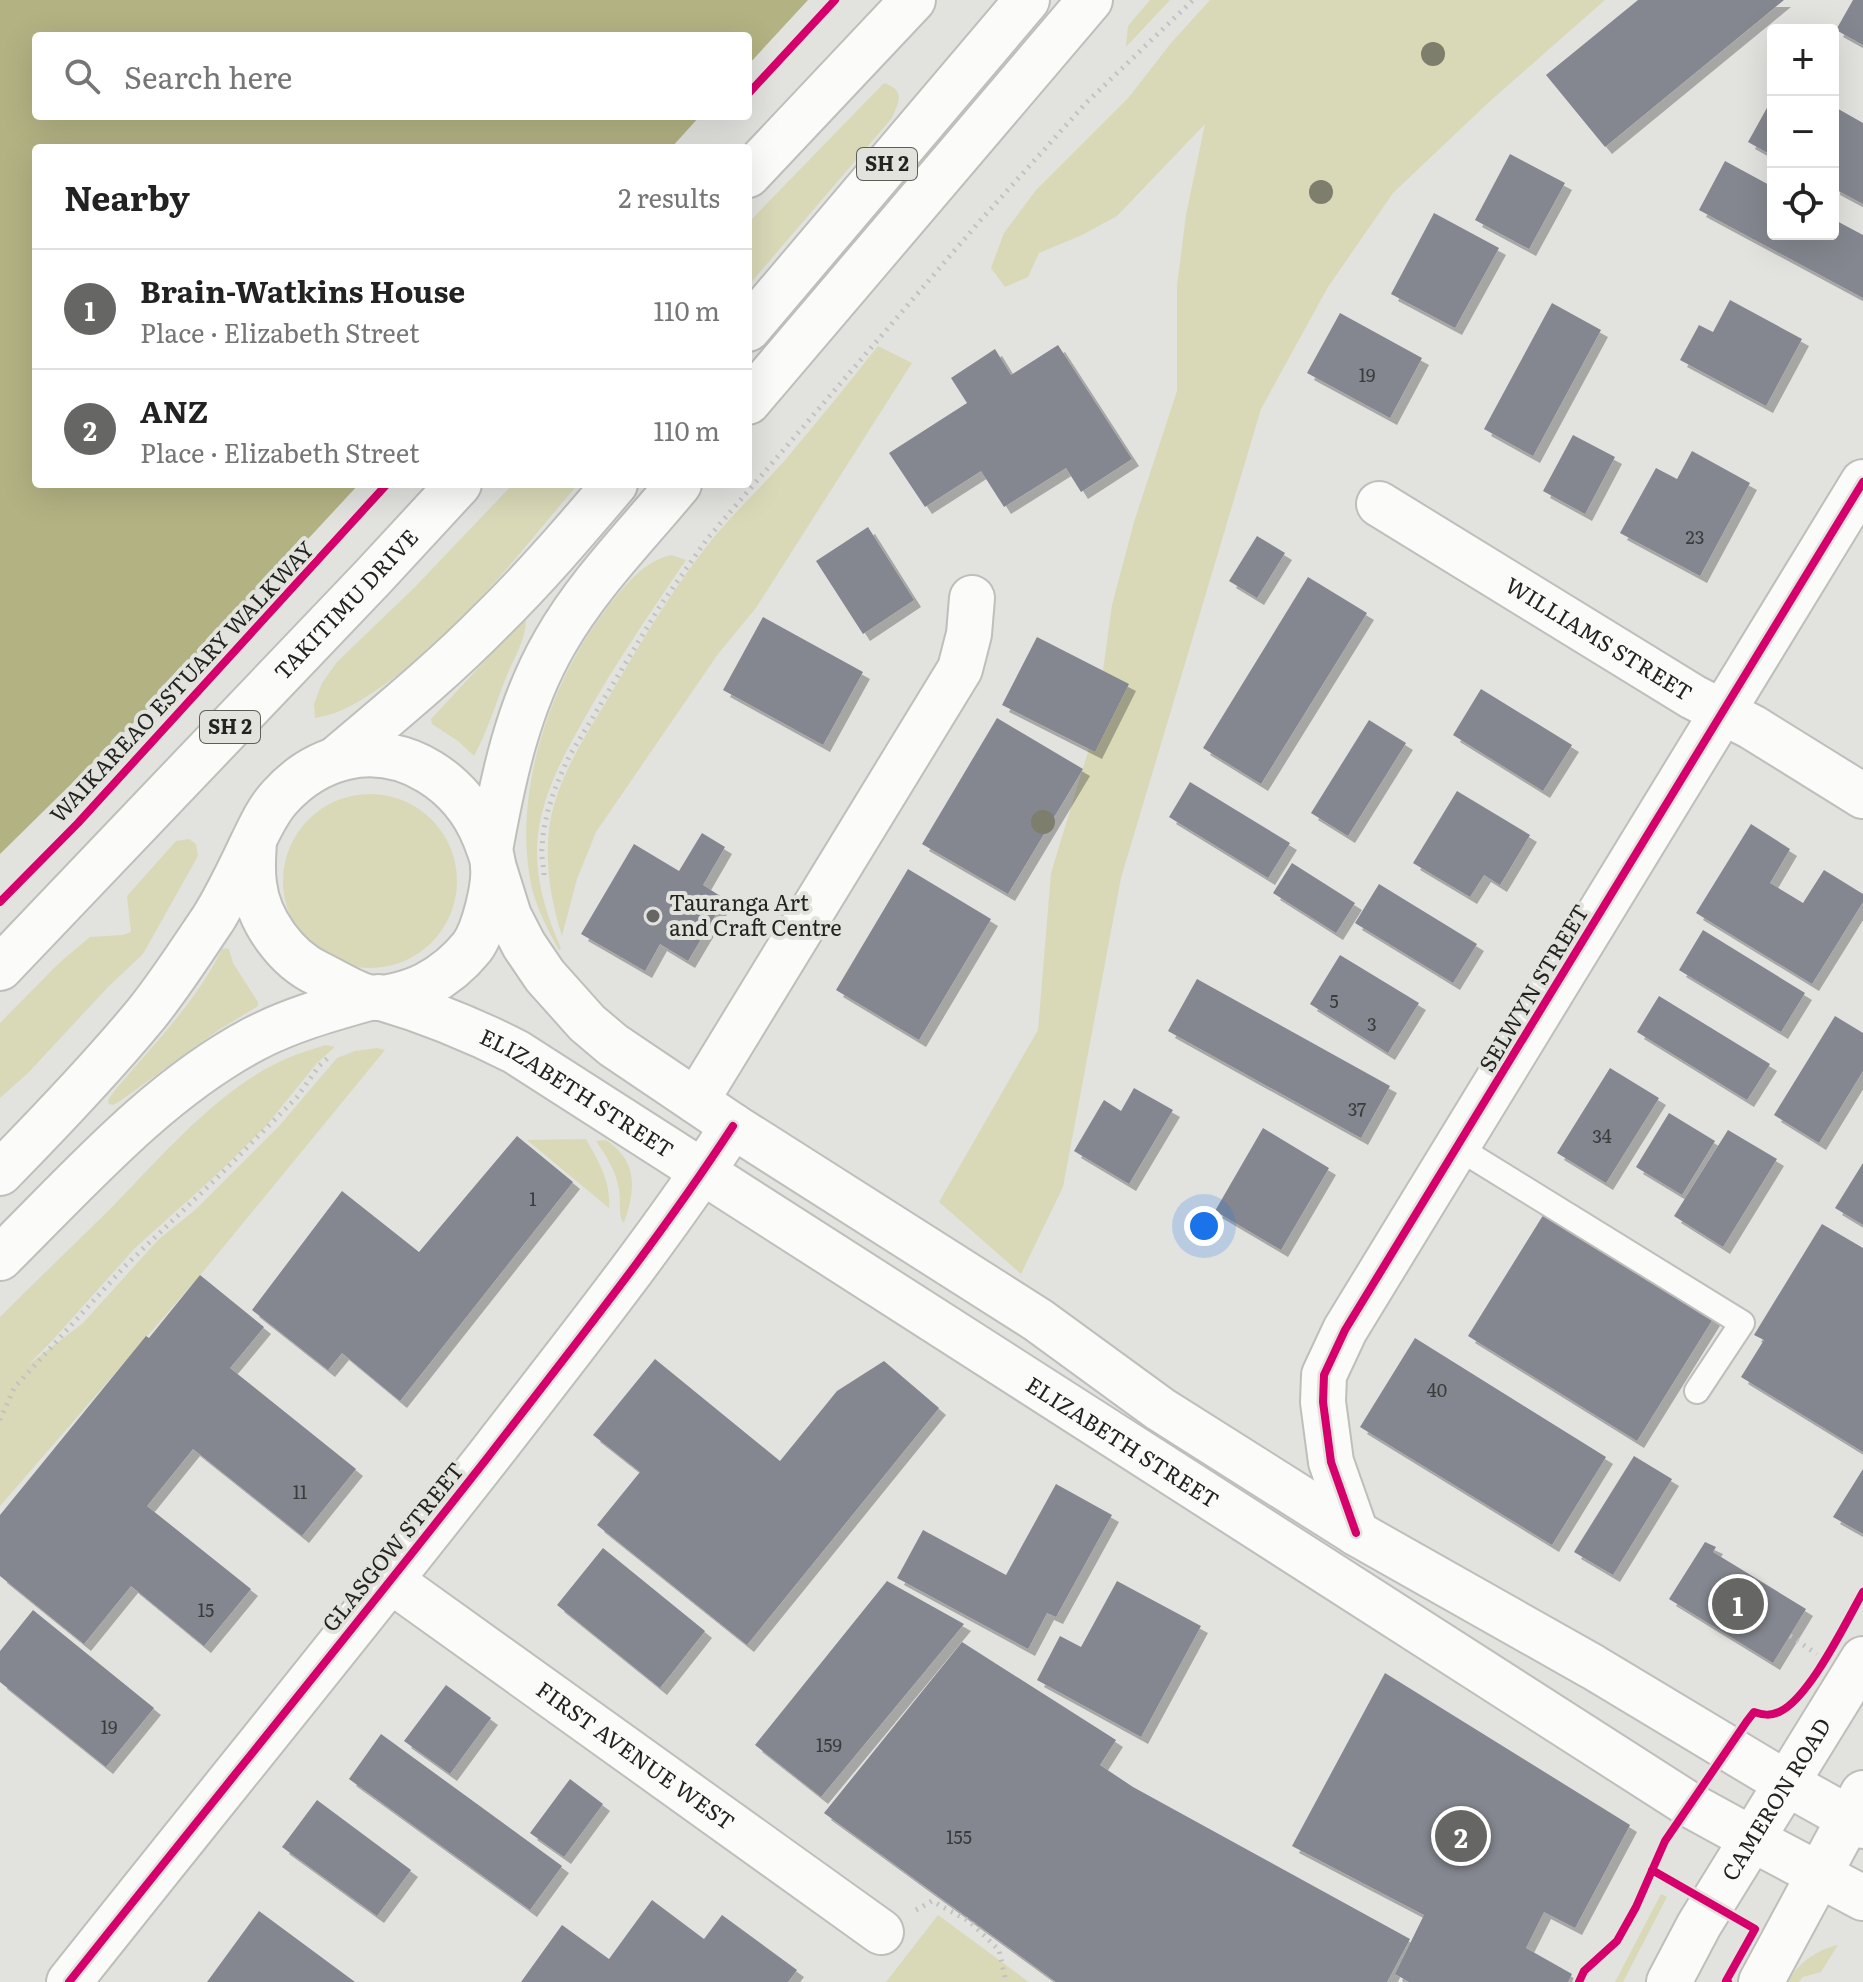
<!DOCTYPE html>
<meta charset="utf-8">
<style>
body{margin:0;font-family:Literata,serif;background:#f6f6f6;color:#222}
.controls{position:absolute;right:24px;top:24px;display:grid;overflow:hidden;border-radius:8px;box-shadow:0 8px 32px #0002}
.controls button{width:72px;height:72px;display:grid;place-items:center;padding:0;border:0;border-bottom:2px solid #e0e0e0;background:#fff;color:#222;font:40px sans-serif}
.you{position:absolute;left:1204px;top:1226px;width:28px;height:28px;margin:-20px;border:6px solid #fff;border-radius:50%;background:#1a73e8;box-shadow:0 0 0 12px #1a73e833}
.badge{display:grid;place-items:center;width:52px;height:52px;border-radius:50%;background:#666664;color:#fff;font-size:26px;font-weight:700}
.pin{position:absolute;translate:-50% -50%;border:4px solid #fff;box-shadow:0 2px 8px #0006}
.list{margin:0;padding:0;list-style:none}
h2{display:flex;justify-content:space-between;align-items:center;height:104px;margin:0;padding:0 32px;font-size:34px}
h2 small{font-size:26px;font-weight:400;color:#767676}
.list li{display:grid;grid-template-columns:52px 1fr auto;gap:24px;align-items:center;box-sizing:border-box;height:120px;padding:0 32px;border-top:2px solid #e0e0e0}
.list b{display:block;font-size:30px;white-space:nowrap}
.list p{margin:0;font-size:26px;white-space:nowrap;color:#767676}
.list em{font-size:26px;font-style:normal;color:#767676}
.icon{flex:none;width:44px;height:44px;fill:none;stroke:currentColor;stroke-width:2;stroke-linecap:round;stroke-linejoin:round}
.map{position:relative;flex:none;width:1863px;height:1982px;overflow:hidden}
.search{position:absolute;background:#fff;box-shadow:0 8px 32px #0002;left:32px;top:32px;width:720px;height:88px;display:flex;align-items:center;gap:20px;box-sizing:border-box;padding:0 28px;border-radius:8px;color:#767676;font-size:30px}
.panel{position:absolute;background:#fff;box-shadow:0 8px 32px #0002;left:32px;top:144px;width:720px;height:344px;border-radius:8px}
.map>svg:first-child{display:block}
</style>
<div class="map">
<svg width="1863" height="1982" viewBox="0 0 1863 1982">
<defs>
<filter id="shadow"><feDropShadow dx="7" dy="7" stdDeviation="0" flood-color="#0004"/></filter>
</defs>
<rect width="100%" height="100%" fill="#e2e2df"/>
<path fill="#d9d9b8" d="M 1150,0 L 1170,0 L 1126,47 L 1128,26 Z
M 1210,0 L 1605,0 L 1489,102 L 1393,193 L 1328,287 L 1261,409 L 1121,878 L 1063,1187 L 1021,1274 L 939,1202 L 1038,1030 L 1051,873 L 1095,729 L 1112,605 L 1134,522 L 1177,391 L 1177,286 L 1186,215 L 1205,124 L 1117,216 L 1082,235 L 1039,253 L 1028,277 L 1005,287 L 991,268 L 1004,233 L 1036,190 L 1129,97 L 1171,43 Z
M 884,83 C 906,91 899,101 892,118 L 748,286 L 748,223 Z
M 878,346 L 912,363 L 756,608 L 718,654 L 596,832 L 577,879 L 562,936 C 551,901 545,866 549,829 C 555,783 582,741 606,702 C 640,644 676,582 720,530 C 741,506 765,483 786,459 C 817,422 848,384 878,346 Z
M 513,484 L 578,484 C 517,556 459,633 381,687 C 360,701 341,714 315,718 L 314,704 L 322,683 L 337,662 L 415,587 Z
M 671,555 L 686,560 C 650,613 614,665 583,721 C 561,760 539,801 537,847 C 536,882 547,917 561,948 L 559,950 C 548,930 538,911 532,889 C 511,795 550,682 607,608 C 625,586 642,562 671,555 Z
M 526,621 C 525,643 512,661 505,680 C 495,706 487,732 474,756 L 458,741 L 432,724 L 431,719 L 518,625 Z
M283 881a87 87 0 1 1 174 0a87 87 0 1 1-174 0Z
M 189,839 L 196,844 L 198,856 L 143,954 L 108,987 L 28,1073 L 0,1098 L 0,1023 L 59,963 L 90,937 L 123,935 L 131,932 L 127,896 L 176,841 Z
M 226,948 L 229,949 L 233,963 L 258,1002 L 258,1006 L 217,1031 L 120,1101 L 113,1105 L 109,1104 L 108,1100 L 116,1089 C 153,1045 197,1001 222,949 Z
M 326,1045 L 335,1047 L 317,1063 L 266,1126 L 214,1177 L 135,1248 L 51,1342 L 28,1365 L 83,1323 L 158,1240 L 196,1209 L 280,1125 L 337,1058 L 355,1051 L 377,1048 L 385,1050 L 202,1273 L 0,1506 L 0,1317 C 38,1279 76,1243 114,1205 C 162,1156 208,1101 269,1067 C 287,1057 306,1051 326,1045 Z
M 586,1139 C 599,1162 611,1182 609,1208 L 527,1140 Z
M 606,1140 C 637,1161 636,1187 625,1220 L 623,1223 C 618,1213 621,1201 619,1190 C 616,1171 607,1157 596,1141 Z
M 1661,1894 L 1667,1897 L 1623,1982 L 1615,1982 Z
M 938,1915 L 1029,1982 L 886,1982 Z
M 1838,1945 L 1821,1972 L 1803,1977 L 1799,1982 L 1787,1982 C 1799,1963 1815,1950 1838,1945 Z"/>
<path fill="#b2b283" d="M 0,0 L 808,0 L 748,65 L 748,36 L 36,36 L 36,116 L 700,116 L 671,148 L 36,148 L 36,484 L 359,484 L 182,675 L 0,854 Z"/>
<path fill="#84878f" filter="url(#shadow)" d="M 1638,0 L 1784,0 L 1605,147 L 1546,75 Z
M 1853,0 L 1863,0 L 1863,45 L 1836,30 Z
M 1773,97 L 1773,156 L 1748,142 Z
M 1833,106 L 1863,123 L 1863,204 L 1833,188 Z
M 1510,154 L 1565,183 L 1529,249 L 1475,220 Z
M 1725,161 L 1773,187 L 1773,234 L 1833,234 L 1833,219 L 1863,235 L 1863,298 L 1699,210 Z
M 1434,213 L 1499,248 L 1455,328 L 1391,294 Z
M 1730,300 L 1802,339 L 1766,406 L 1680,360 L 1699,325 L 1713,332 Z
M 1552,303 L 1601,330 L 1533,456 L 1484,429 Z
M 1340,313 L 1422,358 L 1390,418 L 1307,373 Z
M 1058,345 L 1132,459 L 1081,492 L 1066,468 L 1004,507 L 981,471 L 925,507 L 889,453 L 967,403 L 951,378 L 995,349 L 1011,375 Z
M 1573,435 L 1615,457 L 1585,514 L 1543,491 Z
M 1692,451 L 1750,483 L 1700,576 L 1620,533 L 1656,468 L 1677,479 Z
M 868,527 L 914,600 L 863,634 L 816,561 Z
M 1257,536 L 1285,553 L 1257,598 L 1229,581 Z
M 1308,577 L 1367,613 L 1261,784 L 1203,748 Z
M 763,617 L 863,672 L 823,745 L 723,690 Z
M 1037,637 L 1129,684 L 1095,752 L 1002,705 Z
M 1481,689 L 1572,745 L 1543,791 L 1453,735 Z
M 997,718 L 1083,769 L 1008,894 L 922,844 Z
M 1369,720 L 1406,743 L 1348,836 L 1311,813 Z
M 1190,782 L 1290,843 L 1268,878 L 1169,817 Z
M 1457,791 L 1530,835 L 1500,885 L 1484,875 L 1470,897 L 1413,863 Z
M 1751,824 L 1790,849 L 1770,883 L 1803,903 L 1824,870 L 1863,894 L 1863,902 L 1812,984 L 1696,913 Z
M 702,833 L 725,847 L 703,885 L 725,899 L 688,961 L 660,944 L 645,971 L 581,934 L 634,844 L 679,871 Z
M 1292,863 L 1355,903 L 1336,933 L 1273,893 Z
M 908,869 L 991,919 L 919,1040 L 836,990 Z
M 1379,884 L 1477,944 L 1453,983 L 1355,923 Z
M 1703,930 L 1805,993 L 1781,1032 L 1679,970 Z
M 1340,955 L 1419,1003 L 1388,1053 L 1310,1004 Z
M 1197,979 L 1390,1086 L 1361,1138 L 1168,1031 Z
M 1659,996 L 1770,1064 L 1747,1100 L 1637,1032 Z
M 1835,1016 L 1863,1033 L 1863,1071 L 1819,1143 L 1774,1115 Z
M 1610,1068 L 1659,1098 L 1606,1183 L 1557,1153 Z
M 1134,1088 L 1173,1110 L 1129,1184 L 1074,1151 L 1104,1100 L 1121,1111 Z
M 1669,1113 L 1715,1141 L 1682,1195 L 1636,1167 Z
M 1263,1128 L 1329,1168 L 1281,1250 L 1215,1211 Z
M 1728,1130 L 1777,1159 L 1723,1247 L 1674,1216 Z
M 517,1136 L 573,1182 L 400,1401 L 342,1353 L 328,1370 L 252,1310 L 342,1191 L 419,1252 Z
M 1863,1163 L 1863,1225 L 1835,1208 Z
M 1547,1209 L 1716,1314 L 1637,1441 L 1468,1336 Z
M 1822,1224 L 1863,1248 L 1863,1452 L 1741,1377 L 1764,1340 L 1754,1335 Z
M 200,1275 L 264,1327 L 230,1368 L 356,1469 L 302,1536 L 193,1449 L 147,1506 L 251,1589 L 204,1646 L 131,1586 L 84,1644 L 0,1576 L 0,1515 L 146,1336 L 149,1338 Z
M 1415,1338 L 1606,1457 L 1552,1545 L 1360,1427 Z
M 655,1359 L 780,1461 L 837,1391 L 884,1361 L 939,1408 L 747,1645 L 597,1525 L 640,1472 L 593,1435 Z
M 1634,1456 L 1672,1479 L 1613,1575 L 1574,1552 Z
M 1863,1469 L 1863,1534 L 1833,1517 Z
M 1056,1484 L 1112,1515 L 1056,1617 L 1047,1613 L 1028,1649 L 897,1578 L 923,1530 L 1006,1575 Z
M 1705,1542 L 1716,1547 L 1713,1552 L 1806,1609 L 1773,1663 L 1669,1599 Z
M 603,1548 L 705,1631 L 660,1688 L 557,1605 Z
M 887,1581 L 964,1624 L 821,1797 L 755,1745 Z
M 1117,1581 L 1201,1626 L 1141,1737 L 1037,1680 L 1060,1636 L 1081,1647 Z
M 33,1610 L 154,1708 L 106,1767 L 0,1682 L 0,1651 Z
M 962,1642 L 1116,1740 L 1100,1765 L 1133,1787 L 1410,1939 L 1387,1982 L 1056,1982 L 824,1813 Z
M 1385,1673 L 1630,1825 L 1575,1928 L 1544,1912 L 1526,1948 L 1572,1974 L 1568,1982 L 1409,1982 L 1395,1974 L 1424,1915 L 1292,1846 Z
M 446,1685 L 491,1718 L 450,1774 L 404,1741 Z
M 381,1734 L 562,1866 L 530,1910 L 349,1779 Z
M 570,1779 L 603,1804 L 564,1857 L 530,1833 Z
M 317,1800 L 411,1870 L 377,1916 L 282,1847 Z
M 652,1900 L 704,1939 L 722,1915 L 797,1970 L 788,1982 L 521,1982 L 562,1925 L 609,1959 Z
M 259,1911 L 355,1982 L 207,1982 Z"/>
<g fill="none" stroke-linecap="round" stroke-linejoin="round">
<g stroke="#bebebb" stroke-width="28">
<path id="service" d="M 1457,1147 L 1742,1323 L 1697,1391"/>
</g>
<g stroke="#bebebb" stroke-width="48">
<g id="minor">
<path id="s1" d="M 1379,504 L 1693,697 L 1752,727 L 1863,796"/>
<path d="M 696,1101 L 960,669 L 969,634 L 972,598"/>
<path d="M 1356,1533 L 1331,1462 L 1323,1402 L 1324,1375 L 1345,1330 L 1863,482"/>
<path id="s2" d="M 390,1580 L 881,1932"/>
<path d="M 69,1982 C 208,1807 350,1633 488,1457 C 572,1348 658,1241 733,1126"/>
</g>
</g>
<g stroke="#bebebb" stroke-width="48">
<g id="secondary">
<path d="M 1786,1783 L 1863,1826"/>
<path d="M 1752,1839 L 1863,1898"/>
<path id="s3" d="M 1669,1982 L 1699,1925 L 1863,1659"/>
<path d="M 1761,1982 L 1863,1793"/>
</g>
</g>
<g stroke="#bebebb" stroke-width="48">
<g id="primary">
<path d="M 493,865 L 509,916 L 524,945 L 545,976 L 587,1023 L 613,1045 L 733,1126 L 1038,1320 L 1160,1409 L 1356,1533 L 1593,1667 L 1786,1783"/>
<path id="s4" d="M 378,997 C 426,1011 471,1029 516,1052 C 906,1305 1298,1555 1690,1805 L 1752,1839"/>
</g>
</g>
<g stroke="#bebebb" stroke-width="48">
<g id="trunk">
<path d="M 748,175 L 913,0"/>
<path d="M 748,329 L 1027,0"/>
<path d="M 748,402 L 1090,0"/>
<path d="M 335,760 C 388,715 442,671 491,621 C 535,578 575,531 615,484"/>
<path d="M 490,850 C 503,778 518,706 555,642 C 588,584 637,535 679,484"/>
<path id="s5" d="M 0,968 L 373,577 L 459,484"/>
<path d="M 0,1173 C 51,1121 101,1069 147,1013 C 171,983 192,950 213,919 C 228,895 240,869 252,844 C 260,828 267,811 280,797 C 297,778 320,763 346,757 C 406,744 463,783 485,838 C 488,847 493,856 493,866 C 495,886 484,931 472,947 C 460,962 443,976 426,985 C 412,992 384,1001 368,997 C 354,994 332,980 319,974 C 286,959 258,920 254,884 C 252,870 253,856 254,842"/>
<path d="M 0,1258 C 78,1181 156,1091 254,1039 C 290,1020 330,1009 369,998"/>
</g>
</g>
<path stroke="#c2c2c2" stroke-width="5" stroke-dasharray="2 6" stroke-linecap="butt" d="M 544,875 C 544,866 541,857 542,849 C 543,816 556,783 570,755 L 660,606 L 707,539 L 979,222 L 1086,103 L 1193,0
M 0,1420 L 14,1388 L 126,1265 L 219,1176 L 297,1097 L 319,1066 L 330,1056
M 1790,1636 L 1817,1654
M 916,1910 L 932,1901 L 969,1921 L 999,1950 L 1006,1982"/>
<use href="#service" stroke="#fbfbfa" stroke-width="24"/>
<use href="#minor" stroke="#fbfbfa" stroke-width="44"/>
<use href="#secondary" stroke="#fbfbfa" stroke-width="44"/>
<use href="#primary" stroke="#fbfbfa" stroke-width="44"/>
<use href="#trunk" stroke="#fbfbfa" stroke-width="44"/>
<g stroke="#e3e3de" stroke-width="13">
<path id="cycleway" d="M 748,94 L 835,0
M 0,902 L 78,823 L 387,484
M 1356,1533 L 1331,1462 L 1323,1402 L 1324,1375 L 1345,1330 L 1863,482
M 1652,1870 L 1755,1929 L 1726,1981 L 1728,1982
M 69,1982 C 208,1807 350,1633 488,1457 C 572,1348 658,1241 733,1126
M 1579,1982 L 1584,1971 L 1617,1941 L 1636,1907 L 1665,1841 L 1747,1721 L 1754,1712 C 1763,1715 1770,1716 1779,1712 C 1809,1699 1846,1622 1863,1592"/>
</g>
<use href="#cycleway" stroke="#d6006c" stroke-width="8"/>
</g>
<g fill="#7e7e6c">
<circle cx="1433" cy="54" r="12"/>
<circle cx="1321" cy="192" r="12"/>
<circle cx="1043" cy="822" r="12"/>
</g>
<circle fill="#666664" stroke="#e3e3de" stroke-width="3" cx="653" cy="916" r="8"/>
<g text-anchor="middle" stroke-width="8" stroke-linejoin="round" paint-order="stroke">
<g font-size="18" fill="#3b3c3c">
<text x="1367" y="382">19</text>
<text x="1695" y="544">23</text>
<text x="1334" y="1008">5</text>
<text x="1372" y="1031">3</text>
<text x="1357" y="1116">37</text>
<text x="1602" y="1143">34</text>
<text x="533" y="1206">1</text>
<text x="1437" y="1397">40</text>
<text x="300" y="1499">11</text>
<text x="206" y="1617">15</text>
<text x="109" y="1734">19</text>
<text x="829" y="1752">159</text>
<text x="959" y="1844">155</text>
</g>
<g fill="#e3e3de" stroke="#5d5d5a" stroke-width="2">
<rect x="857" y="148" width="60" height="32" rx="6"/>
<rect x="200" y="711" width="60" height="32" rx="6"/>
</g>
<g font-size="20" font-weight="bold" fill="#232321">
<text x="887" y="171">SH 2</text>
<text x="230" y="734">SH 2</text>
</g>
<g font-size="22" fill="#232321" stroke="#e3e3de">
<text dy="8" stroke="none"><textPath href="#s5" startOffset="502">TAKITIMU DRIVE</textPath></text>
<text dy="8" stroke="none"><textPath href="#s1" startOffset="258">WILLIAMS STREET</textPath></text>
<text transform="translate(182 682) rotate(-47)" y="8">WAIKAREAO ESTUARY WALKWAY</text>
<text transform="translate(1534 988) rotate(-59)" y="8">SELWYN STREET</text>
<text dy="8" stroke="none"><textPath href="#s4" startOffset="222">ELIZABETH STREET</textPath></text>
<text dy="8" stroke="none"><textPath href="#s4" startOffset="870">ELIZABETH STREET</textPath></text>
<text transform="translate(393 1547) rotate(-51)" y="8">GLASGOW STREET</text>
<text dy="8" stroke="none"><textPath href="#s2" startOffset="302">FIRST AVENUE WEST</textPath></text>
<text dy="8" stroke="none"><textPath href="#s3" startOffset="212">CAMERON ROAD</textPath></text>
</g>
<g font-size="22" fill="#232321" stroke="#e3e3de" text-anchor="start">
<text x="669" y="911">Tauranga Art<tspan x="669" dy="25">and Craft Centre</tspan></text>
</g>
</g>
</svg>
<div class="controls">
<button>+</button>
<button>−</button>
<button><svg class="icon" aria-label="locate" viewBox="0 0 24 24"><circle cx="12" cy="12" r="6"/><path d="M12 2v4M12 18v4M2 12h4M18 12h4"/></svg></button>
</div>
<div class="you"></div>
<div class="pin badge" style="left:1738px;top:1604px">1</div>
<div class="pin badge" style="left:1461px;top:1836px">2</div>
<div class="search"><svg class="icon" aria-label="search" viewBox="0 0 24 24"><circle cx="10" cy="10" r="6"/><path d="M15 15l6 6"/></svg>Search here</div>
<section class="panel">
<h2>Nearby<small>2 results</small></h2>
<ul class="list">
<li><span class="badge">1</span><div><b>Brain-Watkins House</b><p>Place · Elizabeth Street</p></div><em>110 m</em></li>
<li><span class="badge">2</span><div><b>ANZ</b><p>Place · Elizabeth Street</p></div><em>110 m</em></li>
</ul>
</section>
</div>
